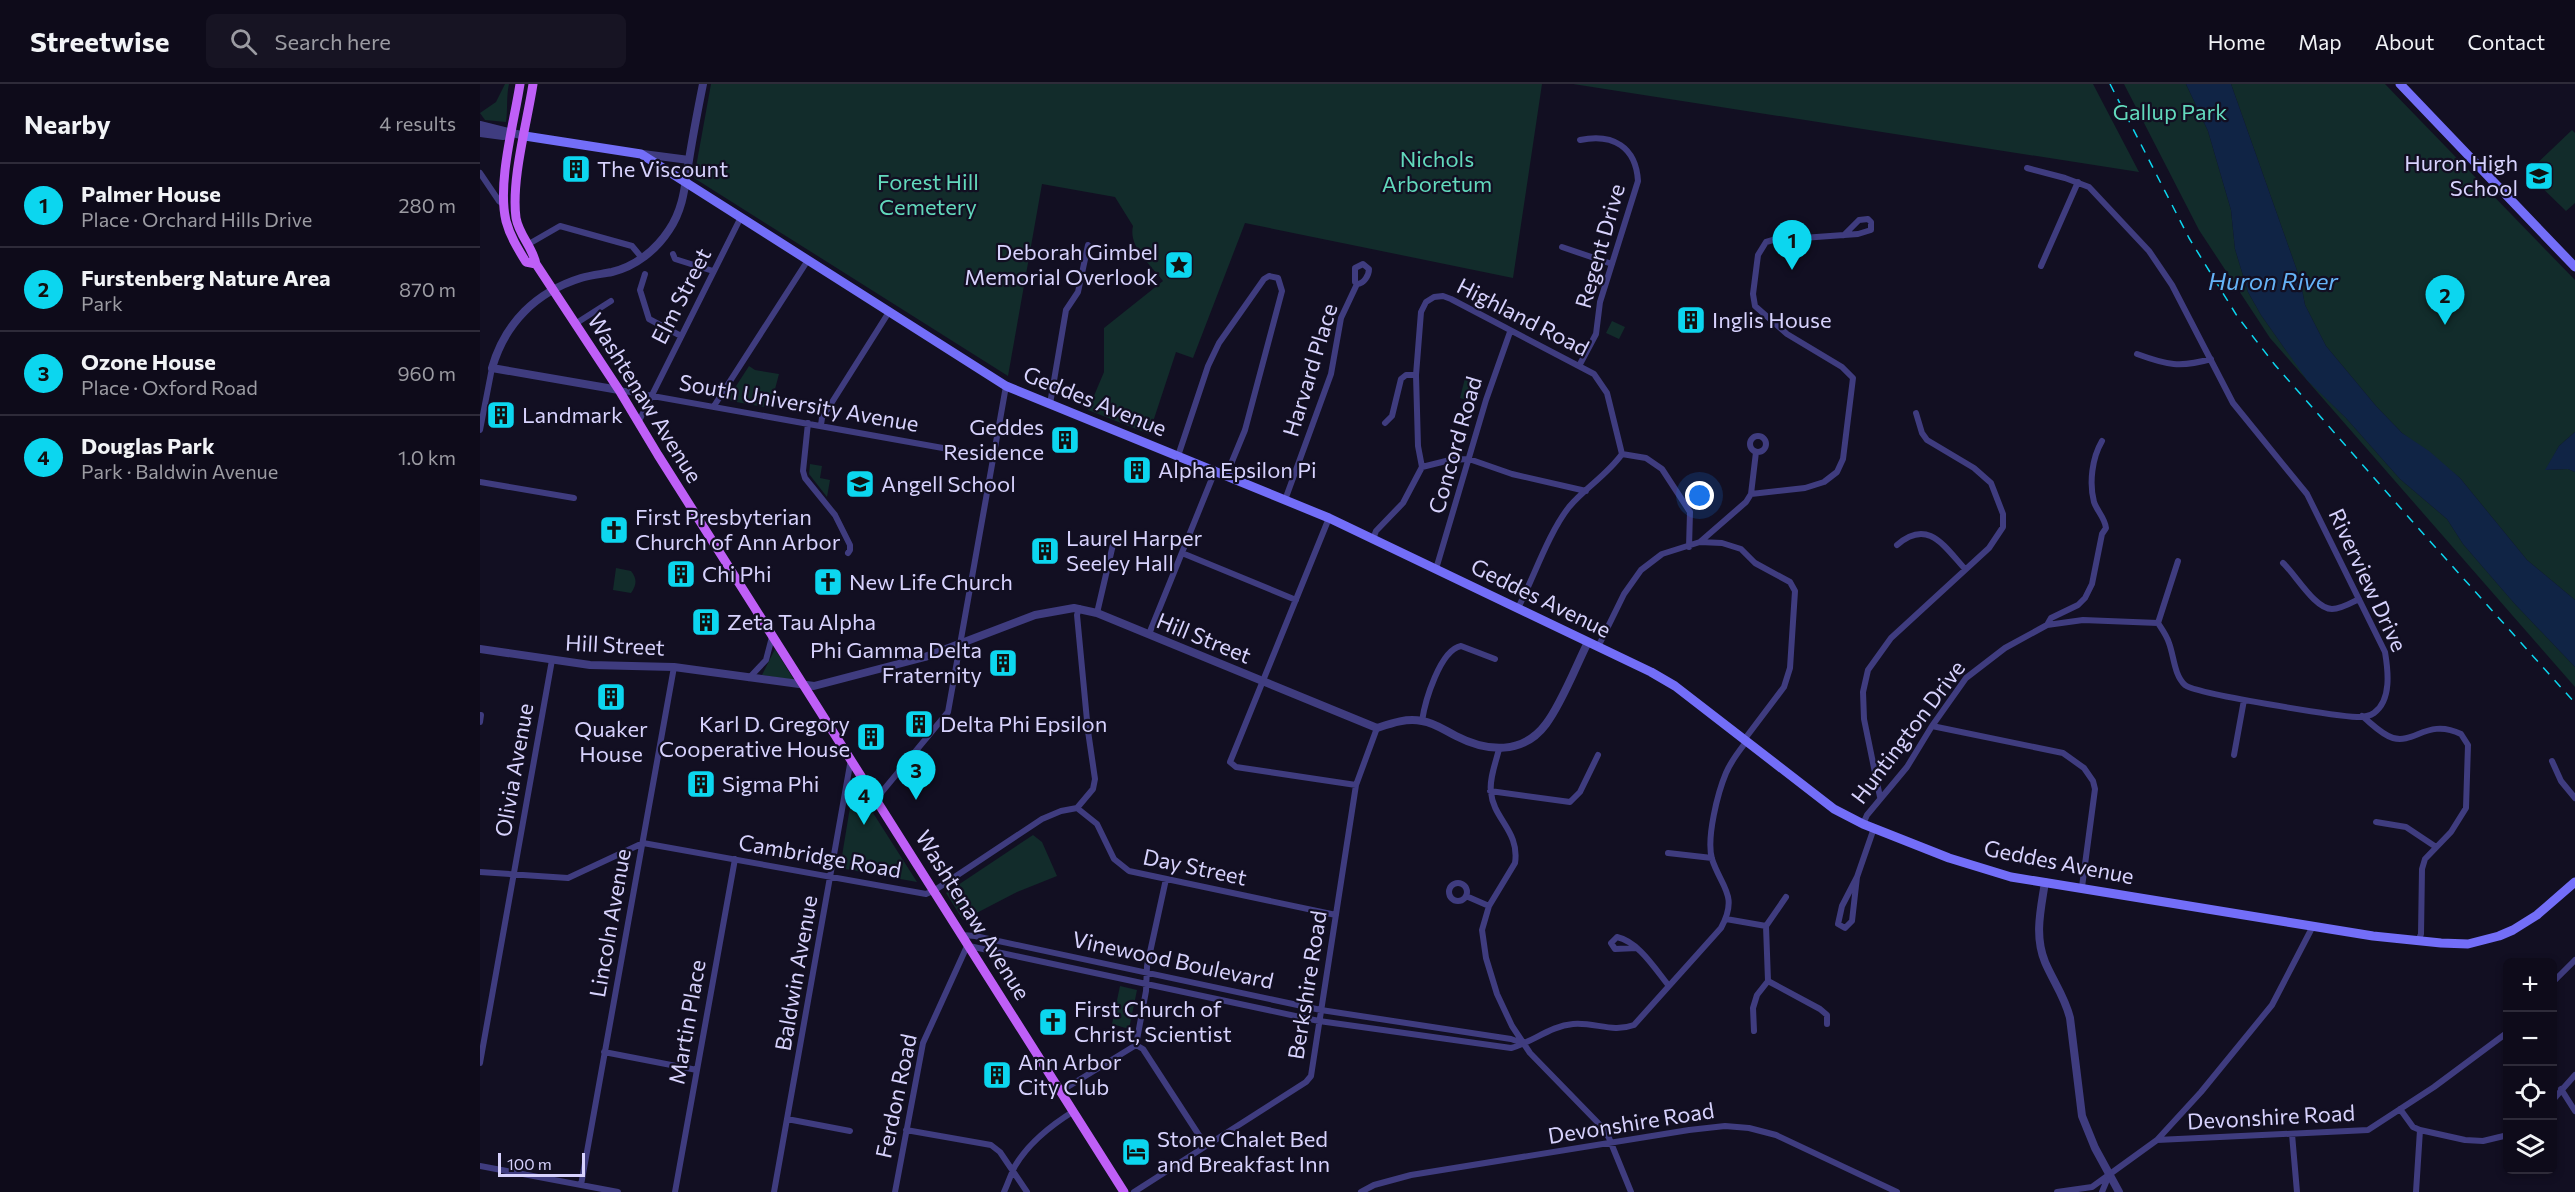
<!DOCTYPE html>
<meta charset="utf-8">
<style>
body{margin:0;font-family:Commissioner,sans-serif;background:#171423;color:#f1f3f6}
.controls{position:absolute;right:18px;bottom:18px;display:grid;overflow:hidden;border-radius:9px;box-shadow:0 3px 9px #0003}
.controls button{width:54px;height:54px;display:grid;place-items:center;padding:0;border:0;border-bottom:2px solid #2e2b39;background:#0e0b1a;color:#f1f3f6;font:30px sans-serif}
.scale{position:absolute;left:18px;bottom:15px;width:87px;box-sizing:border-box;padding-left:6px;border:3px solid #d7d2fd;border-top:0;font-size:16px;line-height:21px;white-space:nowrap;color:#d7d2fd;-webkit-text-stroke:4px #120f22;paint-order:stroke}
.you{position:absolute;left:1220px;top:412px;width:21px;height:21px;margin:-15px;border:4px solid #fff;border-radius:50%;background:#1a73e8;box-shadow:0 0 0 9px #1a73e833}
.badge{display:grid;place-items:center;width:39px;height:39px;border-radius:50%;background:#0cd6ef;color:#111;font-size:20px;font-weight:700}
.pin{position:absolute;translate:-50% -50px;filter:drop-shadow(0 2px 3px #0008)}
.pin::after{content:'';position:absolute;top:32px;width:21px;height:18px;background:inherit;clip-path:polygon(0 0,100% 0,50% 100%)}
.list{margin:0;padding:0;list-style:none}
h2{display:flex;justify-content:space-between;align-items:center;height:78px;margin:0;padding:0 24px;font-size:26px}
h2 small{font-size:20px;font-weight:400;color:#9b9ba2}
.list li{display:grid;grid-template-columns:39px 1fr auto;gap:18px;align-items:center;box-sizing:border-box;height:84px;padding:0 24px;border-top:2px solid #2e2b39}
.list b{display:block;font-size:22px;white-space:nowrap}
.list p{margin:0;font-size:20px;white-space:nowrap;color:#9b9ba2}
.list em{font-size:20px;font-style:normal;color:#9b9ba2}
.icon{flex:none;width:33px;height:33px;fill:none;stroke:currentColor;stroke-width:2;stroke-linecap:round;stroke-linejoin:round}
.map{position:relative;flex:none;width:2095px;height:1108px;overflow:hidden}
header{display:flex;align-items:center;gap:36px;box-sizing:border-box;height:84px;padding:0 30px;background:#0e0b1a;border-bottom:2px solid #2e2b39}
header strong{font-size:28px}
nav{display:flex;gap:33px;margin-inline-start:auto;font-size:21px}
.search{width:420px;height:54px;background:#171423;display:flex;align-items:center;gap:15px;box-sizing:border-box;padding:0 21px;border-radius:9px;color:#9b9ba2;font-size:22px}
main{display:flex}
aside{flex:1;background:#0e0b1a}
.map>svg:first-child{display:block}
</style>
<header>
<strong>Streetwise</strong>
<div class="search"><svg class="icon" aria-label="search" viewBox="0 0 24 24"><circle cx="10" cy="10" r="6"/><path d="M15 15l6 6"/></svg>Search here</div>
<nav><a>Home</a><a>Map</a><a>About</a><a>Contact</a></nav>
</header>
<main>
<aside>
<h2>Nearby<small>4 results</small></h2>
<ul class="list">
<li><span class="badge">1</span><div><b>Palmer House</b><p>Place · Orchard Hills Drive</p></div><em>280 m</em></li>
<li><span class="badge">2</span><div><b>Furstenberg Nature Area</b><p>Park</p></div><em>870 m</em></li>
<li><span class="badge">3</span><div><b>Ozone House</b><p>Place · Oxford Road</p></div><em>960 m</em></li>
<li><span class="badge">4</span><div><b>Douglas Park</b><p>Park · Baldwin Avenue</p></div><em>1.0 km</em></li>
</ul>
</aside>
<div class="map">
<svg width="2095" height="1108" viewBox="0 0 2095 1108">
<rect width="100%" height="100%" fill="#120f22"/>
<path fill="#122c2b" d="M 25,0 L 29,0 C 26,14 28,25 26,38 L 5,36 L 0,29 L 16,18 Z
M 231,0 L 1062,0 L 1033,194 L 765,139 L 713,274 L 696,268 L 669,350 L 608,326 L 624,288 L 624,244 L 683,197 C 671,181 648,163 653,142 L 635,113 L 562,100 L 528,292 L 214,94 Z
M 1093,0 L 1613,0 L 1659,88 Z
M 1644,0 L 1706,0 L 1728,47 L 1751,126 L 1755,165 L 1768,208 L 1781,231 L 1805,265 L 1842,310 L 1866,334 L 1920,395 L 1967,435 L 1983,460 L 2034,519 L 2095,583 L 2095,603 L 1790,254 L 1719,146 Z
M 1751,0 L 1905,0 L 2095,196 L 2095,348 L 2079,362 L 2066,386 L 2088,385 L 2095,388 L 2095,516 L 2047,476 L 1980,394 L 1922,349 L 1896,322 L 1846,262 L 1825,221 L 1820,195 Z
M 2092,46 L 2095,49 L 2095,119 L 2086,127 L 2047,89 Z
M 1132,237 L 1145,243 L 1139,255 L 1126,249 Z
M 269,282 L 275,286 L 299,290 L 290,324 L 251,317 L 249,313 Z
M 985,294 L 995,296 L 990,317 L 980,314 Z
M 330,380 L 342,382 L 340,394 L 350,396 L 347,413 L 329,390 Z
M 136,484 L 151,487 C 157,495 157,500 151,509 L 133,506 Z
M 295,565 L 314,596 L 282,591 Z
M 374,699 L 437,798 L 360,784 Z
M 553,751 L 562,758 L 577,792 L 537,808 L 483,836 L 466,809 Z
M 640,902 L 657,906 L 649,945 L 632,940 Z"/>
<path fill="#102445" d="M 1706,0 L 1751,0 L 1820,195 L 1825,221 L 1846,262 L 1896,322 L 1922,349 L 1949,367 L 1980,394 L 2047,476 L 2095,516 L 2095,583 L 2034,519 L 1983,460 L 1967,435 L 1920,395 L 1866,334 L 1827,296 L 1781,231 L 1768,208 L 1755,165 L 1751,126 L 1728,47 Z
M 2095,348 L 2095,388 L 2088,385 L 2065,386 L 2079,362 Z"/>
<g fill="none" stroke-linecap="round" stroke-linejoin="round">
<path stroke="#3f3c7f" stroke-width="6" d="M 1547,84 L 1585,94 L 1609,103 L 1669,167 L 1692,201 L 1753,319 L 1827,410 L 1905,568 C 1908,586 1912,616 1894,629 C 1890,632 1882,633 1877,633 C 1857,632 1715,610 1705,601 C 1694,591 1694,572 1689,559 C 1687,552 1682,545 1678,539 L 1603,536 L 1567,541
M 0,89 L 19,117 L 23,120
M 47,161 L 80,142 L 152,162 L 162,174
M 1082,163 L 1132,180
M 193,170 L 195,175 L 233,187
M 1561,182 L 1598,98
M 165,190 L 160,206 L 169,235 L 201,252
M 95,240 L 131,217
M 1657,270 C 1687,281 1700,284 1731,275
M 1099,282 L 1116,250 L 1120,218 L 1158,97 C 1156,63 1133,49 1100,56
M 139,306 L 513,373
M 570,320 L 586,226 L 598,208 L 608,161
M 234,322 L 328,176
M 158,339 L 261,133
M 328,339 L 323,387 L 325,394 L 355,431 L 370,461 L 370,466 L 368,469
M 905,339 L 912,332 L 921,295 L 926,291 L 936,291
M 341,341 L 342,334 L 409,228
M 0,346 L 12,284
M1270 360a8 8 0 1 1 16 0a8 8 0 1 1-16 0Z
M 1142,370 L 1166,374 L 1182,385 L 1210,428 L 1209,463
M 698,372 L 728,282 L 739,259 L 784,195 L 789,192 L 798,194 L 802,207 L 765,346 L 746,392
M 942,383 L 970,376 L 989,375 L 1032,390 L 1106,407
M 0,398 L 94,414
M 1271,410 L 1276,368
M 805,416 L 851,290 L 861,234 L 877,200 L 875,198 L 875,184 L 883,180 L 889,185 C 889,191 884,200 877,200
M 849,434 L 750,678 L 756,683 L 876,701
M 893,455 L 896,447 L 923,419 L 942,383 L 938,362 L 936,291 L 941,228 L 946,218 L 954,213 L 963,212 L 971,215 L 1114,290 L 1127,309 L 1142,370
M 1220,458 L 1242,459 L 1261,465 L 1275,479 L 1310,498 L 1315,507 L 1310,584 L 1304,603 L 1264,656
M 1417,461 C 1448,434 1464,462 1485,485
M 702,469 L 816,516
M 1803,479 C 1816,491 1835,525 1852,525 C 1861,525 1871,519 1879,515
M 956,485 L 1006,316 L 1030,248
M 1038,524 C 1054,493 1068,450 1089,423 C 1105,404 1127,391 1142,370
M 617,529 L 635,452
M 1678,539 L 1698,477
M 669,550 L 735,387
M 1118,563 L 1144,510 L 1161,486 L 1182,470 L 1220,458 L 1266,418 L 1271,410 L 1325,404 L 1344,398 L 1357,388 L 1363,375 L 1373,294 L 1362,283 L 1307,250 L 1275,222 L 1273,210 L 1278,171 L 1286,158 L 1293,156 L 1378,150 L 1391,146 L 1391,138 L 1388,135 L 1379,136 L 1364,151
M 269,594 L 286,576 L 292,553
M 1882,632 C 1891,639 1902,651 1913,654 C 1935,660 1948,634 1981,650 L 1988,661 L 1986,724 L 1971,748 L 1945,775 L 1942,785 L 1941,850 L 1938,857
M 942,637 C 945,617 960,566 981,562 L 1015,575
M 0,638 L 1,631
M 1452,642 L 1583,669 L 1604,684 L 1613,697 L 1615,705 L 1602,803
M 1019,665 C 1016,678 1009,695 1011,708 C 1013,735 1040,747 1035,779 L 1009,822 L 1002,846 L 1006,874 L 1017,910 L 1032,942 L 1050,969 L 1124,1045 L 1129,1054 L 1151,1108
M 1754,671 L 1764,616
M 2072,677 L 2081,697 L 2095,714
M 1010,707 L 1090,718 L 1100,708 L 1118,671
M 1400,713 L 1384,635 L 1383,608 L 1388,586 L 1411,554 L 1509,464 L 1523,443 L 1523,430 L 1511,399 L 1494,384 L 1447,356 L 1442,349 L 1436,329
M 396,715 L 468,628 L 526,302
M 597,724 L 617,740 L 634,775 L 649,787 L 856,831
M 1896,738 L 1926,743 L 1956,763
M 1383,740 L 1387,731 L 1427,683 L 1452,642 L 1486,594 L 1525,564 L 1567,541 L 1571,534 L 1598,521 L 1605,514 L 1612,500 L 1622,450 L 1626,444 C 1625,434 1617,427 1614,418 C 1609,399 1612,374 1622,357
M 1188,769 L 1232,774
M 0,788 L 88,794 L 163,759 L 446,810 L 455,806 L 562,735 L 581,727 L 597,724 L 613,705 L 615,695 L 608,647 L 597,531 L 599,524
M 1377,793 L 1372,837 L 1365,844 L 1358,840 L 1362,822 L 1377,793 L 1394,744
M969 808a9 9 0 1 1 18 0a9 9 0 1 1-18 0Z
M 986,812 L 1009,822
M 1246,835 L 1286,842
M 1286,842 L 1306,813
M 482,851 L 495,852 L 841,926 L 1031,955 L 1045,960
M 489,862 L 839,937 L 1031,964 C 1053,958 1070,942 1093,940 C 1115,938 1132,949 1154,941 L 1241,844 C 1259,811 1241,803 1232,775 C 1226,754 1238,708 1246,689 C 1251,677 1259,667 1266,658
M 1157,864 L 1135,865 L 1131,859 L 1137,853 C 1159,858 1175,885 1189,902
M 1288,897 L 1340,925 L 1347,931 L 1347,940
M 2072,899 L 2095,876
M 1274,947 L 1273,924 L 1277,911 L 1288,897 L 1286,842
M 656,961 L 663,965 L 726,1062
M 124,968 L 217,986
M 0,979 L 72,576
M 2081,1005 L 2095,1027
M 581,1007 L 656,961 L 666,907 L 667,882 L 686,795
M 2072,1017 L 2095,991
M 1920,1025 L 1933,1043 L 1940,1046 L 1985,1056 L 2003,1057 L 2028,1051
M 307,1035 L 370,1047
M 426,1046 L 511,1061 L 520,1068 L 547,1108
M 1812,1050 L 1817,1108
M 1677,1056 L 1721,1008 L 1792,921 L 1833,842
M 0,1082 L 138,1108
M 101,1101 L 194,583
M 195,1108 L 255,775
M 294,1108 L 371,675
M 415,1108 L 443,959 L 488,860
M 524,1108 C 528,1099 531,1090 535,1082 C 548,1060 573,1040 594,1027
M 654,1108 L 826,998 L 831,992 L 876,701 L 897,644
M 881,1108 L 894,1101 L 931,1091 L 1209,1046 L 1245,1042 L 1269,1044 L 1296,1051 L 1417,1108
M 1577,1108 L 1612,1103 L 1677,1056 L 1888,1046 L 1954,1003 L 2028,948
M 1622,1108 L 1629,1091
M 1936,1108 L 1940,1046"/>
<path stroke="#3f3c7f" stroke-width="8" d="M 0,41 L 45,52
M 0,49 L 23,52 L 32,50
M 163,70 L 209,76
M 139,306 L 12,284 C 25,239 56,208 101,194 C 111,191 122,190 132,188 C 156,182 176,166 189,146 C 204,124 205,100 209,76 C 213,51 218,25 223,0
M 0,565 L 110,581 L 194,583 L 334,602 L 445,573 L 555,531 L 594,524 L 617,529 L 897,644 C 912,639 926,634 942,637 C 955,639 964,646 976,652 C 1007,668 1043,671 1066,640 C 1082,619 1096,582 1108,558
M 1565,798 C 1561,825 1554,851 1565,878 C 1573,897 1585,913 1590,934 L 1602,1032 L 1615,1064 L 1639,1108"/>
<path stroke="#736ef8" stroke-width="9" d="M 1920,0 L 2095,183
M 45,52 L 161,70 L 526,302 L 849,434 L 1171,588 L 1195,602 L 1354,725 L 1383,740 L 1469,774 L 1531,793 L 1893,852 L 1961,859 L 1988,860 L 2019,852 L 2033,846 L 2057,831 L 2095,798"/>
<path stroke="#bf5ff7" stroke-width="9" d="M 40,0 C 34,39 17,99 26,137 C 30,152 38,165 46,178 L 56,180
M 53,0 C 47,39 31,96 36,134 C 39,151 53,164 56,180 L 139,306 L 178,371 L 644,1108"/>
<path stroke="#0cd6ef" stroke-width="1.5" stroke-dasharray="9 8" stroke-linecap="butt" d="M 1630,0 L 1709,154 L 1757,232 L 1795,281 L 1931,436 L 2095,619"/>
</g>
<defs>
<g id="building-square" transform="scale(1.5)"><rect x="-9" y="-9" width="18" height="18" rx="4" fill="#0cd6ef" stroke="#120f22"/><path d="M-4-6H4V6H1V3H-1V6H-4ZM-2.5-4.3h1.7v1.8h-1.7ZM.8-4.3h1.7v1.8H.8ZM-2.5-1h1.7V.8h-1.7ZM.8-1h1.7V.8H.8Z" fill="#111"/></g>
<g id="school-square" transform="scale(1.5)"><rect x="-9" y="-9" width="18" height="18" rx="4" fill="#0cd6ef" stroke="#120f22"/><path d="M0-5L7-2L0 1L-7-2ZM-4 1L0 2.5L4 1V4Q0 6-4 4Z" fill="#111"/></g>
<g id="sight-square" transform="scale(1.5)"><rect x="-9" y="-9" width="18" height="18" rx="4" fill="#0cd6ef" stroke="#120f22"/><path d="M0-6L1.8-2.2L6-1.7L2.9 1.2L3.7 5.4L0 3.3L-3.7 5.4L-2.9 1.2L-6-1.7L-1.8-2.2Z" fill="#111"/></g>
<g id="church-square" transform="scale(1.5)"><rect x="-9" y="-9" width="18" height="18" rx="4" fill="#0cd6ef" stroke="#120f22"/><path d="M-1.2-6h2.4v3.5h3.3v2.4h-3.3V6h-2.4V-.1h-3.3v-2.4h3.3Z" fill="#111"/></g>
<g id="hotel-square" transform="scale(1.5)"><rect x="-9" y="-9" width="18" height="18" rx="4" fill="#0cd6ef" stroke="#120f22"/><path d="M-6-4.5h1.5V1H6V5H4.5V3h-9V5H-6ZM-4 0a1.8 1.8 0 1 1 3.6 0ZM.5 0V-2.5h3Q6-2.5 6 0Z" fill="#111"/></g>
</defs>
<g fill-rule="evenodd">
<use href="#building-square" x="96" y="85"/>
<use href="#school-square" x="2059" y="92"/>
<use href="#sight-square" x="699" y="181"/>
<use href="#building-square" x="1211" y="236"/>
<use href="#building-square" x="21" y="331"/>
<use href="#building-square" x="585" y="356"/>
<use href="#building-square" x="657" y="386"/>
<use href="#school-square" x="380" y="400"/>
<use href="#church-square" x="134" y="446"/>
<use href="#building-square" x="565" y="467"/>
<use href="#building-square" x="201" y="490"/>
<use href="#church-square" x="348" y="498"/>
<use href="#building-square" x="226" y="538"/>
<use href="#building-square" x="523" y="579"/>
<use href="#building-square" x="131" y="613"/>
<use href="#building-square" x="439" y="640"/>
<use href="#building-square" x="391" y="653"/>
<use href="#building-square" x="221" y="700"/>
<use href="#church-square" x="573" y="938"/>
<use href="#building-square" x="517" y="991"/>
<use href="#hotel-square" x="656" y="1068"/>
</g>
<g text-anchor="middle" stroke-width="4.5" stroke-linejoin="round" paint-order="stroke">
<g font-size="22" fill="#62d9bc" stroke="#120f22">
<text x="1690" y="36">Gallup Park</text>
<text x="957" y="83">Nichols<tspan x="957" dy="25">Arboretum</tspan></text>
<text x="448" y="106">Forest Hill<tspan x="448" dy="25">Cemetery</tspan></text>
</g>
<g font-size="22" fill="#d7d2fd" stroke="#120f22" text-anchor="start">
<text x="2038" y="87" text-anchor="end">Huron High<tspan x="2038" dy="25">School</tspan></text>
<text x="117" y="93">The Viscount</text>
<text x="678" y="176" text-anchor="end">Deborah Gimbel<tspan x="678" dy="25">Memorial Overlook</tspan></text>
<text x="1232" y="244">Inglis House</text>
<text x="42" y="339">Landmark</text>
<text x="564" y="351" text-anchor="end">Geddes<tspan x="564" dy="25">Residence</tspan></text>
<text x="678" y="394">Alpha Epsilon Pi</text>
<text x="401" y="408">Angell School</text>
<text x="155" y="441">First Presbyterian<tspan x="155" dy="25">Church of Ann Arbor</tspan></text>
<text x="586" y="462">Laurel Harper<tspan x="586" dy="25">Seeley Hall</tspan></text>
<text x="222" y="498">Chi Phi</text>
<text x="369" y="506">New Life Church</text>
<text x="247" y="546">Zeta Tau Alpha</text>
<text x="502" y="574" text-anchor="end">Phi Gamma Delta<tspan x="502" dy="25">Fraternity</tspan></text>
<text x="370" y="648" text-anchor="end">Karl D. Gregory<tspan x="370" dy="25">Cooperative House</tspan></text>
<text x="460" y="648">Delta Phi Epsilon</text>
<text x="131" y="653" text-anchor="middle">Quaker<tspan x="131" dy="25">House</tspan></text>
<text x="242" y="708">Sigma Phi</text>
<text x="594" y="933">First Church of<tspan x="594" dy="25">Christ, Scientist</tspan></text>
<text x="538" y="986">Ann Arbor<tspan x="538" dy="25">City Club</tspan></text>
<text x="677" y="1063">Stone Chalet Bed<tspan x="677" dy="25">and Breakfast Inn</tspan></text>
</g>
<g font-size="22" fill="#d7d2fd" stroke="#120f22">
<text transform="translate(1120 162) rotate(-74)" y="8">Regent Drive</text>
<text transform="translate(201 212) rotate(-63)" y="8">Elm Street</text>
<text transform="translate(1043 233) rotate(27)" y="8">Highland Road</text>
<text transform="translate(830 286) rotate(-73)" y="8">Harvard Place</text>
<text transform="translate(165 314) rotate(58)" y="8">Washtenaw Avenue</text>
<text transform="translate(615 317) rotate(22)" y="8">Geddes Avenue</text>
<text transform="translate(319 319) rotate(10)" y="8">South University Avenue</text>
<text transform="translate(975 361) rotate(-74)" y="8">Concord Road</text>
<text transform="translate(1888 496) rotate(65)" y="8">Riverview Drive</text>
<text transform="translate(1061 514) rotate(26)" y="8">Geddes Avenue</text>
<text transform="translate(724 554) rotate(22)" y="8">Hill Street</text>
<text transform="translate(135 561) rotate(3)" y="8">Hill Street</text>
<text transform="translate(1428 648) rotate(-53)" y="8">Huntington Drive</text>
<text transform="translate(34 686) rotate(-80)" y="8">Olivia Avenue</text>
<text transform="translate(340 772) rotate(10)" y="8">Cambridge Road</text>
<text transform="translate(1579 778) rotate(11)" y="8">Geddes Avenue</text>
<text transform="translate(715 783) rotate(12)" y="8">Day Street</text>
<text transform="translate(493 831) rotate(58)" y="8">Washtenaw Avenue</text>
<text transform="translate(130 839) rotate(-80)" y="8">Lincoln Avenue</text>
<text transform="translate(693 876) rotate(12)" y="8">Vinewood Boulevard</text>
<text transform="translate(316 889) rotate(-80)" y="8">Baldwin Avenue</text>
<text transform="translate(827 901) rotate(-81)" y="8">Berkshire Road</text>
<text transform="translate(207 938) rotate(-80)" y="8">Martin Place</text>
<text transform="translate(416 1012) rotate(-78)" y="8">Ferdon Road</text>
<text transform="translate(1791 1033) rotate(-3)" y="8">Devonshire Road</text>
<text transform="translate(1151 1039) rotate(-9)" y="8">Devonshire Road</text>
</g>
<g font-size="24" font-style="italic" fill="#65b3f7" stroke="#120f22">
<text x="1793" y="206">Huron River</text>
</g>
</g>
</svg>
<div class="controls">
<button>+</button>
<button>−</button>
<button><svg class="icon" aria-label="locate" viewBox="0 0 24 24"><circle cx="12" cy="12" r="6"/><path d="M12 2v4M12 18v4M2 12h4M18 12h4"/></svg></button>
<button><svg class="icon" aria-label="layers" viewBox="0 0 24 24"><path d="M12 4l9 5-9 5-9-5zM3 14l9 5 9-5"/></svg></button>
</div>
<div class="scale">100 m</div>
<div class="you"></div>
<div class="pin badge" style="left:1312px;top:186px">1</div>
<div class="pin badge" style="left:1965px;top:241px">2</div>
<div class="pin badge" style="left:436px;top:716px">3</div>
<div class="pin badge" style="left:384px;top:741px">4</div>
</div>
</main>
